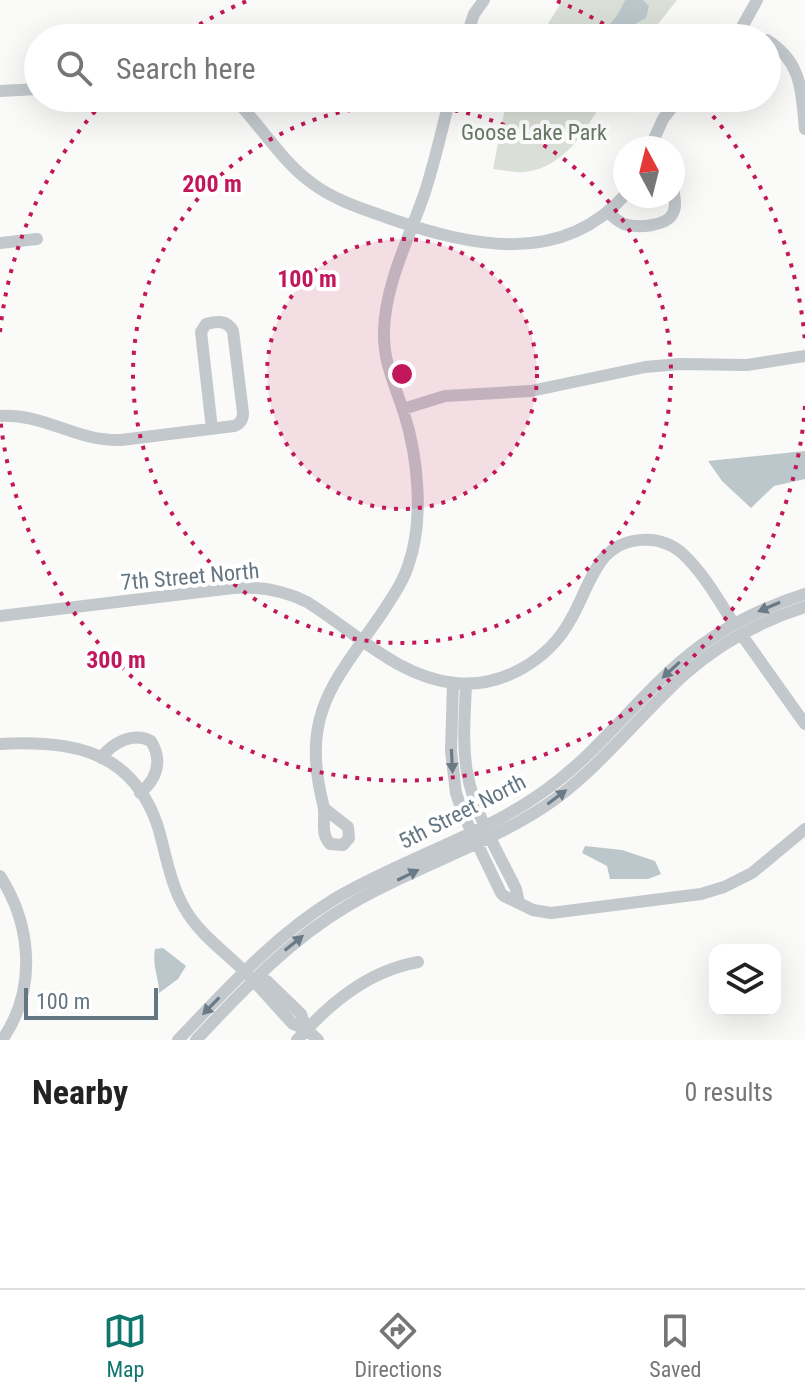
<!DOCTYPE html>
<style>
body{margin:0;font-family:"Roboto Condensed",sans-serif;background:#f2f2f2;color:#222}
.controls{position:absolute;right:24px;bottom:24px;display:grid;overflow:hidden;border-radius:16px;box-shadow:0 8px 32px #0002}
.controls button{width:72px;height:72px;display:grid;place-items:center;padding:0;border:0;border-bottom:2px solid #e0e0e0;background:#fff;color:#222;font:40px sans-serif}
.compass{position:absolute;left:613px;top:136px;width:72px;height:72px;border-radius:50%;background:#fff;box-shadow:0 8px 32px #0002;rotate:353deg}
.scale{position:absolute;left:24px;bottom:20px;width:134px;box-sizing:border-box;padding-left:8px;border:4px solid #657683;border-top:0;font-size:22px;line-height:28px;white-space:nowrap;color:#657683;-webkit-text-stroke:6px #fff;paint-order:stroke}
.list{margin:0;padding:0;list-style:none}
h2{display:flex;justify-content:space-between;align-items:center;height:104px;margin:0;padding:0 32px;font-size:34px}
h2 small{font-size:26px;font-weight:400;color:#767676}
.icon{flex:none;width:44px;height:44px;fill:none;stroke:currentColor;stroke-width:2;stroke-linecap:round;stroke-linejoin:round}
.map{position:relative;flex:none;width:805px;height:1040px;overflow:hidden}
.search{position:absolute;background:#fff;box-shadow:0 8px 32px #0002;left:24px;right:24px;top:24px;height:88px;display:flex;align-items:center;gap:20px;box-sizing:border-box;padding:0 28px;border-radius:44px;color:#767676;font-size:30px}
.sheet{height:248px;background:#fff}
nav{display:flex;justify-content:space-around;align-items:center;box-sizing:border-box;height:112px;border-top:2px solid #e0e0e0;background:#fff;font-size:22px;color:#767676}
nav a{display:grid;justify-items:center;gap:4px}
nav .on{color:#0f766e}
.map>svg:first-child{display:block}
</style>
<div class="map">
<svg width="805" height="1040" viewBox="0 0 805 1040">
<rect width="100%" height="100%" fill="#fafaf8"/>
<path fill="#dadfd7" d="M 563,0 L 677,0 L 647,38 L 539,38 Z
M 507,98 L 605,98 C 585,130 566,167 525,172 C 515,173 503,170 493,169 Z"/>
<path fill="#bbc7cb" d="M 625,0 L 643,0 L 649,6 L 646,18 L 626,29 L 627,38 L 584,38 C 605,34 617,19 625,0 Z
M 805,451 L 805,479 L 774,486 L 751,508 L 722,481 L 708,461 Z
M 585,846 L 622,850 L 655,861 L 661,874 L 648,879 L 610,879 L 607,866 L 582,853 Z
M 163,948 L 186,966 L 178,979 L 159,993 C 159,976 152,968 155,949 Z"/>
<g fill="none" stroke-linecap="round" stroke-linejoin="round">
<path stroke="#c3c8cc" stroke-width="12" d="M 466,38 L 474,14 L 484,0
M 736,38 L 757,0
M 767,40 C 803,63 801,91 805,129
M 0,91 L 38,89
M 234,98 C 261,126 281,161 313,184 C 336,201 364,209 391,219 C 470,246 561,267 625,195
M 650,148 L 663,119 L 679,98
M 608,212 C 613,217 617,221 624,224 C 636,228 667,227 673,213 C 677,206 674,195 673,187
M 0,243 L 37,239
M 403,409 L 445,396 L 531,391 L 645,367 L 680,364 L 747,365 L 805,356
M 0,416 C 44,413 77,442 121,440 L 234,426 C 240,424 243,420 243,413 L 233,331 C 227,320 217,321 206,324 L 201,332 L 212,429
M 0,616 L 233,588 C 259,586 283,590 307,602 C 354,631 397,677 455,683 C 502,688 549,660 571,619 C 582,600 589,577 602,560 C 622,535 661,533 684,555 C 704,574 719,601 734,624
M 741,634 L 805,724
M 453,683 L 451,751 L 456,793 L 463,814 L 501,893 L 504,896 L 533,910 L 551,913 L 701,894 L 724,887 L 752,873 L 805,829
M 466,684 C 465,713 462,743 467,772 C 474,813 498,852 516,889 L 519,903
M 0,744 C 71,740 133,750 158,827 C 166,854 170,884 185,909 C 201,937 230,955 252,979 C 266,994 279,1009 293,1024 L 306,1029 L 318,1040
M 101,758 C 113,742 133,732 151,741 C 163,761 157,779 140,793
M 325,809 L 348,827 L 349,838 L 343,845 L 330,844 C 319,832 327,818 323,804 C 301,715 332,685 380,616 C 391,599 403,583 409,563 C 424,519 418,457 404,413 C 395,385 383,362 384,331 C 385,284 410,236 425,192 C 435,161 442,129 450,98
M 0,876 C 32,926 37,990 2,1040
M 253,980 L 267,981 L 301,1014 L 306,1029
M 178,1040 C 227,989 275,935 336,898 C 404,858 483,836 547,789 C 593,756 628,710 669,672 C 708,635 754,610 805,594
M 196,1040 C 243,990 289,940 349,905 C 415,866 492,844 554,800 C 603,764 640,715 685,674 C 720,643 761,621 805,607
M 297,1040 C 330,1003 368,971 418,962"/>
</g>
<defs><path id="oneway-solid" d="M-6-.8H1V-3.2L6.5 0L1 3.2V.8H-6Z" transform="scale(2)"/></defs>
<g fill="#6a7a87">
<use href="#oneway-solid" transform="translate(769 607) rotate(157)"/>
<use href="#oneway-solid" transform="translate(671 670) rotate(137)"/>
<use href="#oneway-solid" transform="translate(452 761) rotate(87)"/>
<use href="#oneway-solid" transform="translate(557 797) rotate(-37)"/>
<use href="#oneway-solid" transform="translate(408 875) rotate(-26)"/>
<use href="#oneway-solid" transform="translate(294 943) rotate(-39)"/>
<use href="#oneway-solid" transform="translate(211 1006) rotate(134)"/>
</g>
<circle cx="402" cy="374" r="135" fill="#c2185b" fill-opacity=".12"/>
<g fill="none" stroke="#c2185b" stroke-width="4" stroke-dasharray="4 8">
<circle cx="402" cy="374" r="135"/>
<circle cx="402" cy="374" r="269"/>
<path d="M805 406A404 404 0 0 1 0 416M0 332A404 404 0 0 1 107 98M179 37A404 404 0 0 1 247 1M557 1A404 404 0 0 1 625 37M697 98A404 404 0 0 1 805 342"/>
</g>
<g text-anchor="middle" stroke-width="8" stroke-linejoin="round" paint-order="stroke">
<g font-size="22" fill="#687a64" stroke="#fff">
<text x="534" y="140">Goose Lake Park</text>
</g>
<g font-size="22" fill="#657683" stroke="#fff">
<text transform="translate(190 576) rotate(-5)" y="8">7th Street North</text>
<text transform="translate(462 811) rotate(-27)" y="8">5th Street North</text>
</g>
</g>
<circle cx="402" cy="374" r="12" fill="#c2185b" stroke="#fff" stroke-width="4"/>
<g font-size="24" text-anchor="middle" font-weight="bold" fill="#c2185b" stroke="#fff" stroke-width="8" stroke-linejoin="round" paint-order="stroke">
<text x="212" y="192">200 m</text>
<text x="307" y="287">100 m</text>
<text x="116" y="668">300 m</text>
</g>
</svg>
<div class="controls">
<button><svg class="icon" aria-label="layers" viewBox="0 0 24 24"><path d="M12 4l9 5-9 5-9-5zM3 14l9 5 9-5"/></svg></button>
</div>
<svg class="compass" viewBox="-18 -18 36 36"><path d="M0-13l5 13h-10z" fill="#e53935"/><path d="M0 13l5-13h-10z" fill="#767676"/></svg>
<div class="scale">100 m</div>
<div class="search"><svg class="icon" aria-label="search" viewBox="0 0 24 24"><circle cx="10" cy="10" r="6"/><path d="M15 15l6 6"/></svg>Search here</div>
</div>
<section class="sheet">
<h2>Nearby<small>0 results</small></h2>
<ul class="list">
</ul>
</section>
<nav>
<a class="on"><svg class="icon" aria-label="map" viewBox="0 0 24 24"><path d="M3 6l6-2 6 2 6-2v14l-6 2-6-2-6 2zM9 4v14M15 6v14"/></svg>Map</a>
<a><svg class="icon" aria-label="directions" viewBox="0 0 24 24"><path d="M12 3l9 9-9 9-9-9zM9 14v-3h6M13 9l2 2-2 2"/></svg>Directions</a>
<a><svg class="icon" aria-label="saved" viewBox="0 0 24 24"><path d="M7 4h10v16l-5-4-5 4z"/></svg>Saved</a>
</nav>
